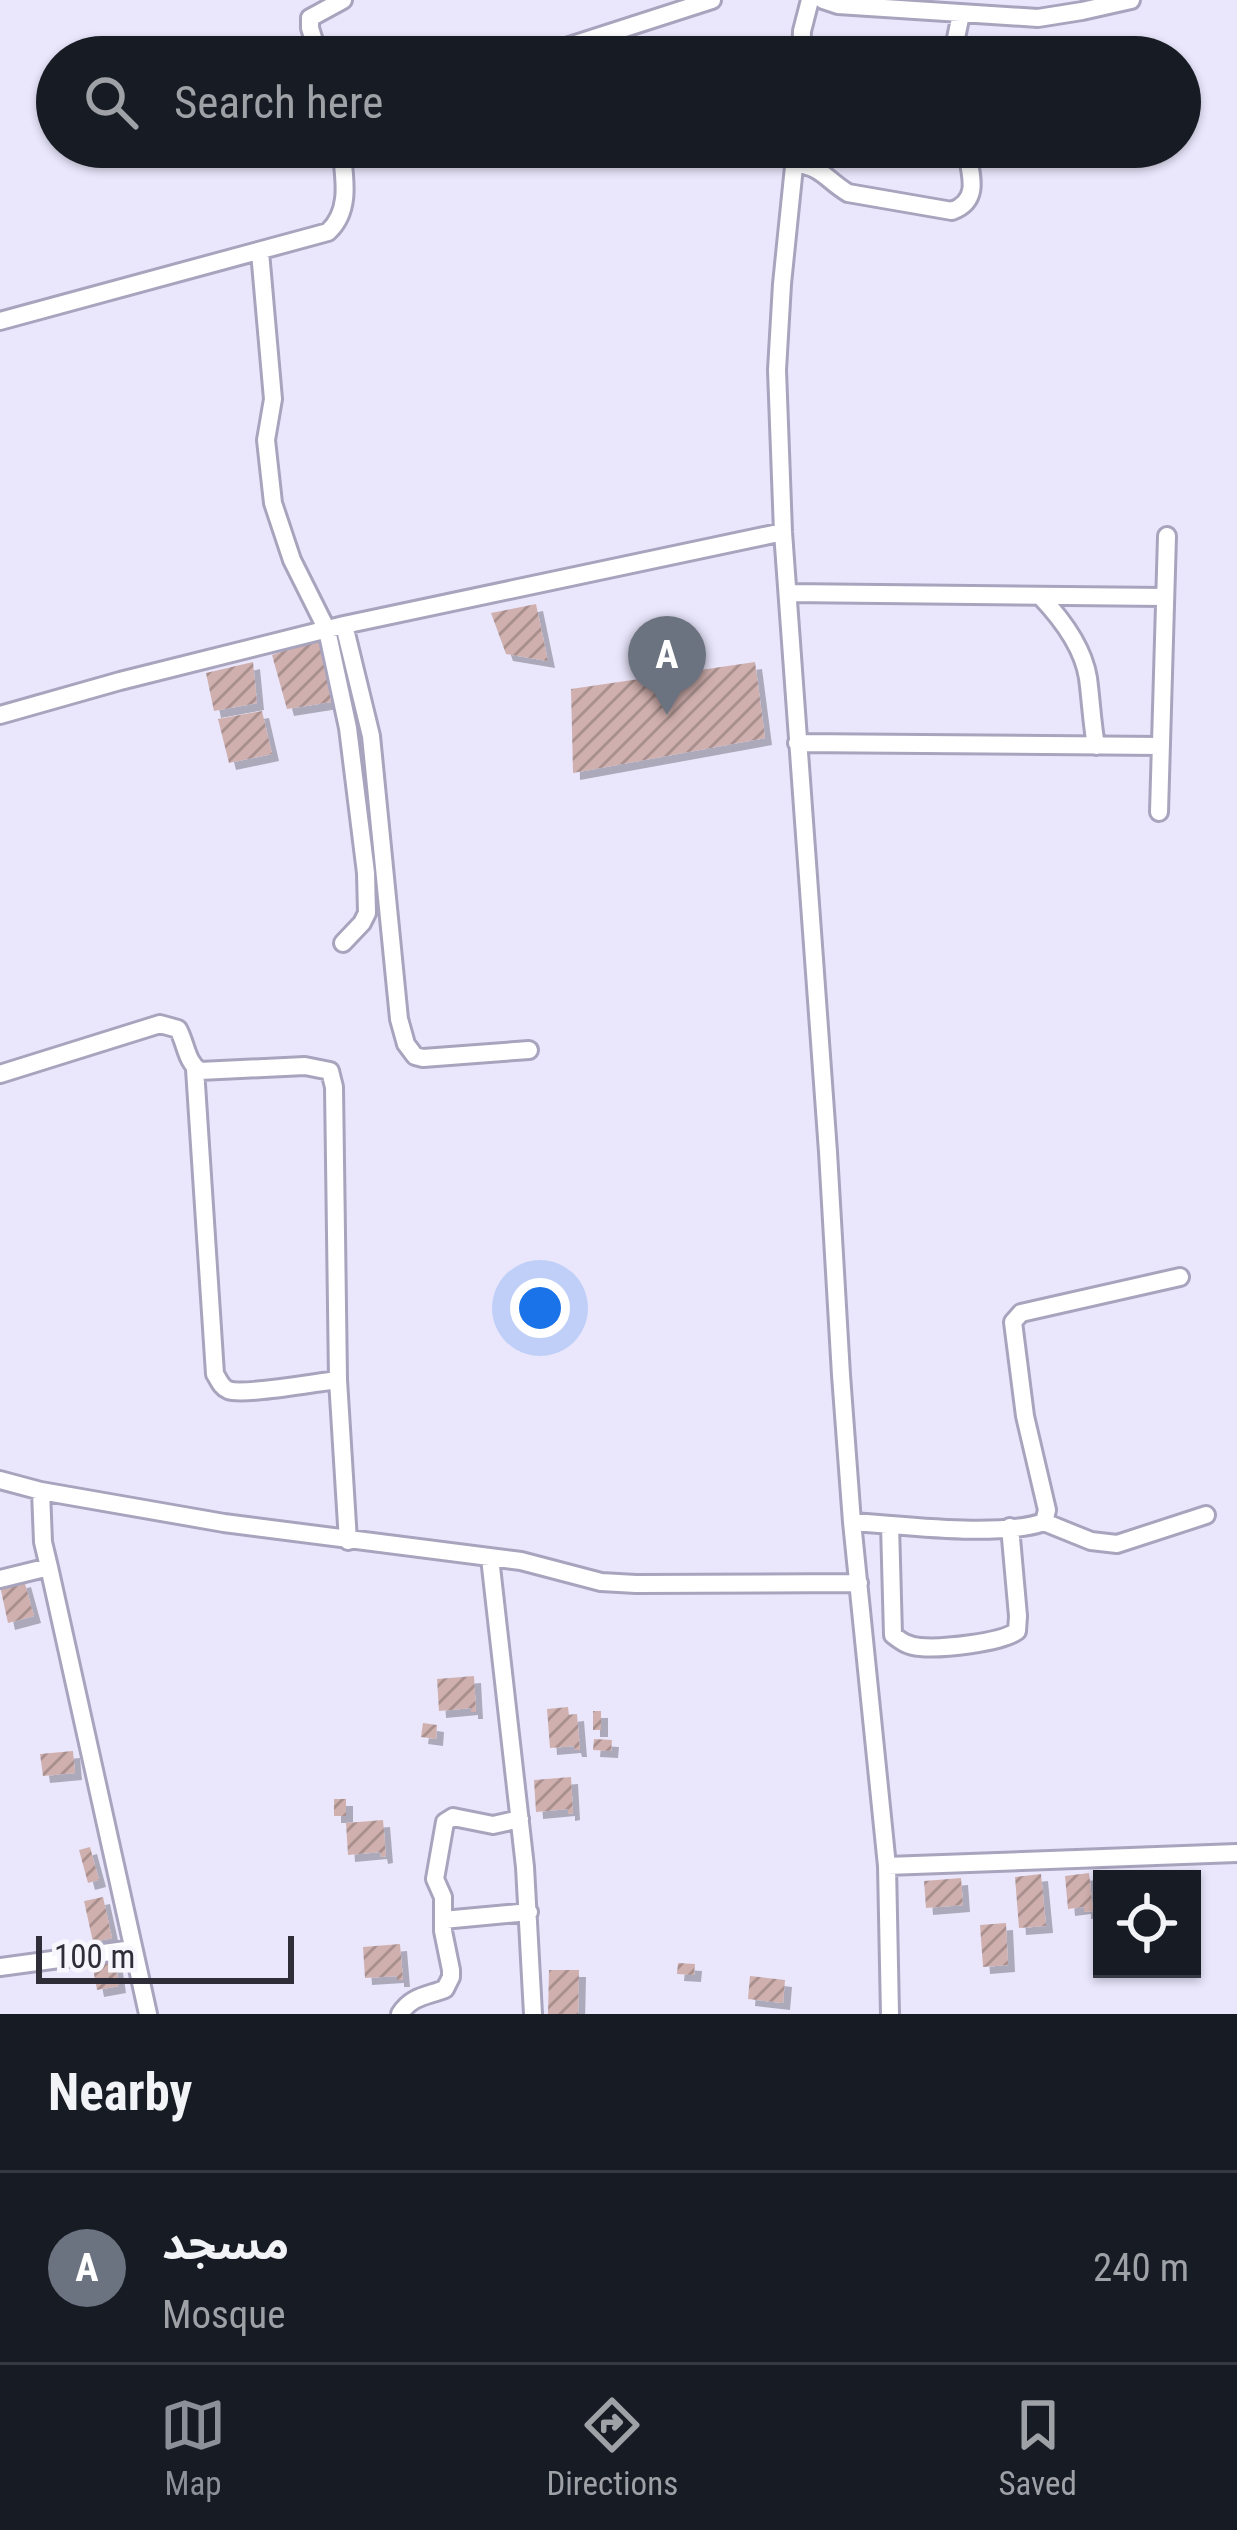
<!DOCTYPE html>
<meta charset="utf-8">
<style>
body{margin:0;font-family:"Roboto Condensed","Noto Sans Arabic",sans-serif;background:#242831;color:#f1f3f6}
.controls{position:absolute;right:36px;bottom:36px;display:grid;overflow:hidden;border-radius:0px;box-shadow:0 3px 9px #0004}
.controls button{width:108px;height:108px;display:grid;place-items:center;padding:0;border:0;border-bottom:3px solid #363941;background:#171b24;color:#f1f3f6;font:60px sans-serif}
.scale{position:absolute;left:36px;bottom:30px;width:258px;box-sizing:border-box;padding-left:12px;border:6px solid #2f2d37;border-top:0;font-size:33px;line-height:42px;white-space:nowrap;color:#2f2d37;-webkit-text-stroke:9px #f7f6fc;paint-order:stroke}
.you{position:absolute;left:540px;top:1308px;width:42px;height:42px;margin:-30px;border:9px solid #fff;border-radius:50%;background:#1a73e8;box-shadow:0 0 0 18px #1a73e833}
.badge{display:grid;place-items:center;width:78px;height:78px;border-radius:50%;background:#8c9099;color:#fff;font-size:39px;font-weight:700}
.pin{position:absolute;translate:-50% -99px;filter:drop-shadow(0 3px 6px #0008)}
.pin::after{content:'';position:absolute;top:63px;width:42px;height:36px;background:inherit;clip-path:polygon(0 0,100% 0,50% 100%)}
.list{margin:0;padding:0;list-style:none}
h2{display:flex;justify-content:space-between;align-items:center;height:156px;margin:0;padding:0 48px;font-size:51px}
h2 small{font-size:39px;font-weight:400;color:#9ea1a6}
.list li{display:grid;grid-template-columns:78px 1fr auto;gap:36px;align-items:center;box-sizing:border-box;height:192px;padding:0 48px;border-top:3px solid #363941}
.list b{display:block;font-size:45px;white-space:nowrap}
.list p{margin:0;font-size:39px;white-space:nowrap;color:#9ea1a6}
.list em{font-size:39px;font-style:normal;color:#9ea1a6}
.icon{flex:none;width:66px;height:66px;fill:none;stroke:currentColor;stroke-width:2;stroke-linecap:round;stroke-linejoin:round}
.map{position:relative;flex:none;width:1237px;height:2014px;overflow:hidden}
.search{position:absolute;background:#171b24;box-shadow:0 3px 9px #0004;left:36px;right:36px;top:36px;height:132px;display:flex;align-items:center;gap:30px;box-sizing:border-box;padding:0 42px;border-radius:66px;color:#9ea1a6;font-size:45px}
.sheet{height:348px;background:#171b24}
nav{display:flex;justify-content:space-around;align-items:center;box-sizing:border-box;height:168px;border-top:3px solid #363941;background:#171b24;font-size:33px;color:#9ea1a6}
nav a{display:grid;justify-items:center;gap:6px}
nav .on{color:#8c9099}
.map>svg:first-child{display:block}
</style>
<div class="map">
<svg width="1237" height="2014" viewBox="0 0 1237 2014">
<defs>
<pattern id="building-hatch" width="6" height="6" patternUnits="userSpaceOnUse" patternTransform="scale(3)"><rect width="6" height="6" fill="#d0b0ae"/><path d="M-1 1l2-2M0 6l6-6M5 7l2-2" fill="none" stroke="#a9908e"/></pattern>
<filter id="shadow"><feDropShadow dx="7" dy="7" stdDeviation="0" flood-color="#0004"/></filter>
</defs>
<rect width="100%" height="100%" fill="#eae7fd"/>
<path fill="url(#building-hatch)" filter="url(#shadow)" d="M 536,604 L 548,661 L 506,654 L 491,613 Z
M 320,638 L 331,702 L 287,709 L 272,655 Z
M 253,662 L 257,703 L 214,711 L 206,673 Z
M 755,662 L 765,738 L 573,773 L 571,689 Z
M 262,711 L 272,754 L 229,763 L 218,719 Z
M 24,1580 L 34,1616 L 8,1623 L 0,1586 Z
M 474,1676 L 476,1712 L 471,1712 L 471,1708 L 439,1711 L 437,1679 Z
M 568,1707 L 569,1715 L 577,1714 L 580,1750 L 575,1750 L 574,1746 L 550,1748 L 547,1709 Z
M 593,1711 L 601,1711 L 601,1730 L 593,1730 Z
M 423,1723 L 437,1725 L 436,1739 L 421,1737 Z
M 594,1739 L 612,1740 L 611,1751 L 593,1750 Z
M 73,1751 L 75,1773 L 43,1776 L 40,1754 Z
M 571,1777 L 573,1813 L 568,1814 L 568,1809 L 536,1812 L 534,1780 Z
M 334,1799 L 346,1799 L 346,1816 L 334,1816 Z
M 383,1820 L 386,1856 L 381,1857 L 380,1852 L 348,1855 L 346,1823 Z
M 90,1847 L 99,1880 L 88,1883 L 79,1850 Z
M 1089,1873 L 1093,1911 L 1084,1912 L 1084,1907 L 1068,1909 L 1065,1876 Z
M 1041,1874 L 1046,1926 L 1019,1928 L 1015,1877 Z
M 961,1878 L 963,1905 L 926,1908 L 924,1881 Z
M 103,1897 L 112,1938 L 93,1942 L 84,1901 Z
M 1006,1923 L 1008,1965 L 983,1967 L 980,1925 Z
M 400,1944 L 403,1980 L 397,1980 L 397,1976 L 365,1978 L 363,1947 Z
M 115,1959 L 119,1986 L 97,1990 L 92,1963 Z
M 678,1963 L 695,1964 L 694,1975 L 677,1974 Z
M 549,1970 L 579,1970 L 578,2014 L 548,2014 Z
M 750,1976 L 785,1980 L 783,2003 L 748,1999 Z"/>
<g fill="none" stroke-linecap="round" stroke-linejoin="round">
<g stroke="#a9a4be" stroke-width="22">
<path id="minor" d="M 823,0 L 838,5 L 1038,18 L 1082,11 L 1131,0
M 319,57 L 310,28 L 310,18 L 343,0
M 535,57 L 712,0
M 801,57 L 802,31 L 810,0
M 956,57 L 955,43 L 961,14
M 796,147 L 782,284 L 777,370 L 783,532 L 828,1152 L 841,1375 L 852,1522 L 887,1866 L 890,2014
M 795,163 C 824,168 825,179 848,193 L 952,211 C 982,200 970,173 966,147
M 260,252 L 273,399 L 266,440 L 273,503 L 292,560 L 327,630 L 348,728 L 366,873 L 367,913 L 362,923 L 343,943
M 0,321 L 328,232 C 352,210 344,176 341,147
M 788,593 L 1165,597
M 1040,596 C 1061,618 1083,647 1088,678 C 1091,701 1092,723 1096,746
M 344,625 L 371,736 L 399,1019 L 406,1044 L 415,1056 L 423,1058 L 529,1050
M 0,715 L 120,681 L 344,625 L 783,532
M 797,743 L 1161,746
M 1159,812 L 1167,536
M 195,1069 L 215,1374 C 219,1380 221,1387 228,1390 C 243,1396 317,1382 338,1380
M 0,1074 L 160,1024 L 178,1029 C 186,1043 186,1062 200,1071 L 305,1066 L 330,1071 L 334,1087 L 338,1380 L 348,1541
M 0,1480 L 41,1491 L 224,1523 L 521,1561 L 601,1582 L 636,1584 L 859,1583
M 41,1491 L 43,1542 L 49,1567 L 148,2014
M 852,1522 C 903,1525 998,1538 1044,1522 L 1047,1510 L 1025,1416 L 1013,1322 L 1021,1313 L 1180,1277
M 1044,1522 L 1091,1541 L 1117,1544 L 1206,1515
M 890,1525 L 893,1635 C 902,1642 908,1646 920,1647 C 941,1649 1001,1643 1017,1631 L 1018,1616 L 1010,1527
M 490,1558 L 525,1867 L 533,2014
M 0,1579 L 49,1567
M 887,1866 L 1237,1853
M 443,1920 L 529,1912
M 0,1967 L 133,1949
M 400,2014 C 411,1996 427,1996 445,1989 L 451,1977 L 451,1970 L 443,1931 L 443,1897 L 435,1879 L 445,1822 L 453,1817 L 493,1825 L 520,1819"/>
</g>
<use href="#minor" stroke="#fff" stroke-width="16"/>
</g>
</svg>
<div class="controls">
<button><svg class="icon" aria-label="locate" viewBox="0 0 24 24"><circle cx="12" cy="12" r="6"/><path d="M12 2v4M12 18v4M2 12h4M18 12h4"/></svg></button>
</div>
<div class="scale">100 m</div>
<div class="you"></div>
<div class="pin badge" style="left:667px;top:715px;background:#6b7280">A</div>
<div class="search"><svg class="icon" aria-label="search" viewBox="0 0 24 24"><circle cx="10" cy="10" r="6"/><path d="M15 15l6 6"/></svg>Search here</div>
</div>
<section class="sheet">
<h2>Nearby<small></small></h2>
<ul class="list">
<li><span class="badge" style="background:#6b7280">A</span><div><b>مسجد</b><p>Mosque</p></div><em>240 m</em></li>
</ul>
</section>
<nav>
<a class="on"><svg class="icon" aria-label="map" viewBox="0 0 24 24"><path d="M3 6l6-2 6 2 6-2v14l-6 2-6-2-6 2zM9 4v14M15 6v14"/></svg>Map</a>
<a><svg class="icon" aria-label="directions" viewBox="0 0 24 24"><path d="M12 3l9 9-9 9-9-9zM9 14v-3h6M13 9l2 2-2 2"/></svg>Directions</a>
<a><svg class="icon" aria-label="saved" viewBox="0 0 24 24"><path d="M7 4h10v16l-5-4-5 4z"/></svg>Saved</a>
</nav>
